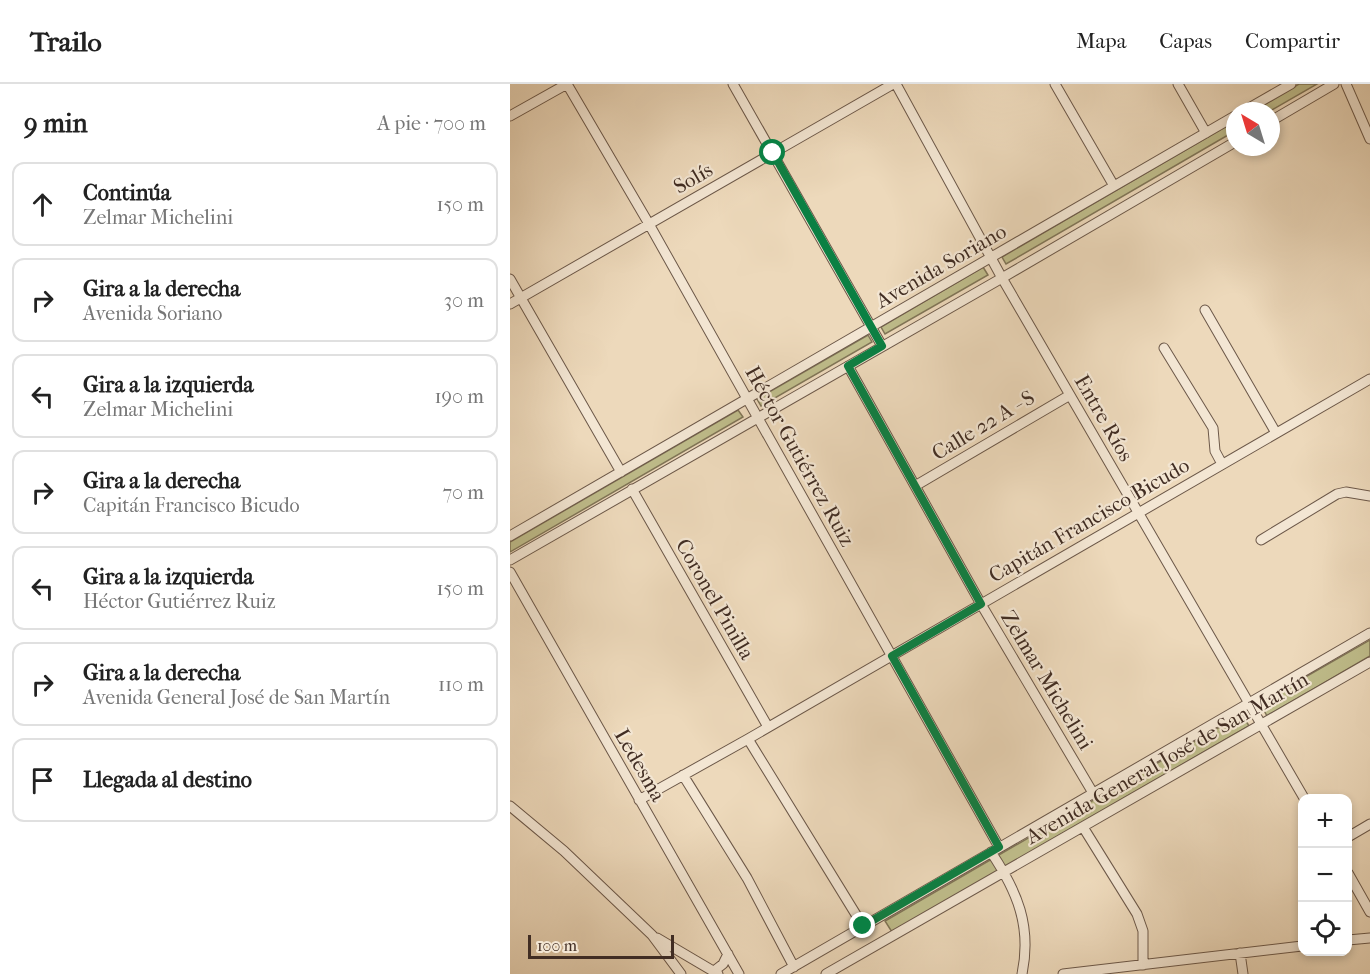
<!DOCTYPE html>
<html lang="es">
<meta charset="utf-8">
<style>
body{margin:0;font-family:"IM FELL French Canon",serif;background:#f2f2f2;color:#222}
.controls{position:absolute;right:18px;bottom:18px;display:grid;overflow:hidden;border-radius:12px;box-shadow:0 3px 9px #0003}
.controls button{width:54px;height:54px;display:grid;place-items:center;padding:0;border:0;border-bottom:2px solid #e0e0e0;background:#fff;color:#222;font:30px sans-serif}
.compass{position:absolute;left:716px;top:18px;width:54px;height:54px;border-radius:50%;background:#fff;box-shadow:0 3px 9px #0003;rotate:322deg}
.scale{position:absolute;left:18px;bottom:15px;width:146px;box-sizing:border-box;padding-left:6px;border:3px solid #412d23;border-top:0;font-size:16px;line-height:21px;white-space:nowrap;color:#412d23;-webkit-text-stroke:4px #f3e6d3;paint-order:stroke}
.stop{position:absolute;width:18px;height:18px;margin:-14px;border:4px solid #0b8043;border-radius:50%;background:#fff}
.stop.end{background:#0b8043;border-color:#fff;box-shadow:0 2px 6px #0008}
.list{margin:0;padding:0;list-style:none}
h2{display:flex;justify-content:space-between;align-items:center;height:78px;margin:0;padding:0 24px;font-size:26px}
h2 small{font-size:20px;font-weight:400;color:#767676}
.list li{display:grid;grid-template-columns:39px 1fr auto;gap:18px;align-items:center;box-sizing:border-box;height:84px;margin:0 12px 12px;padding:0 12px;border:2px solid #e0e0e0;border-radius:12px}
.list b{display:block;font-size:22px;white-space:nowrap}
.list p{margin:0;font-size:20px;white-space:nowrap;color:#767676}
.list em{font-size:20px;font-style:normal;color:#767676}
.icon{flex:none;width:33px;height:33px;fill:none;stroke:currentColor;stroke-width:2;stroke-linecap:round;stroke-linejoin:round}
.map{position:relative;flex:none;width:860px;height:890px;overflow:hidden}
header{display:flex;align-items:center;gap:36px;box-sizing:border-box;height:84px;padding:0 30px;background:#fff;border-bottom:2px solid #e0e0e0}
header strong{font-size:28px}
nav{display:flex;gap:33px;margin-inline-start:auto;font-size:21px}
main{display:flex}
aside{flex:1;background:#fff}
.map>svg:first-child{display:block}
</style>
<header>
<strong>Trailo</strong>
<nav><a>Mapa</a><a>Capas</a><a>Compartir</a></nav>
</header>
<main>
<aside>
<h2>9 min<small>A pie · 700 m</small></h2>
<ul class="list">
<li><svg class="icon" aria-label="ahead" viewBox="0 0 24 24"><path d="M12 20V5M6 11l6-6 6 6"/></svg><div><b>Continúa</b><p>Zelmar Michelini</p></div><em>150 m</em></li>
<li><svg class="icon" aria-label="right" viewBox="0 0 24 24"><path d="M7 20v-9h11M14 6l5 5-5 5"/></svg><div><b>Gira a la derecha</b><p>Avenida Soriano</p></div><em>30 m</em></li>
<li><svg class="icon" aria-label="left" viewBox="0 0 24 24"><path d="M17 20v-9H6M10 6l-5 5 5 5"/></svg><div><b>Gira a la izquierda</b><p>Zelmar Michelini</p></div><em>190 m</em></li>
<li><svg class="icon" aria-label="right" viewBox="0 0 24 24"><path d="M7 20v-9h11M14 6l5 5-5 5"/></svg><div><b>Gira a la derecha</b><p>Capitán Francisco Bicudo</p></div><em>70 m</em></li>
<li><svg class="icon" aria-label="left" viewBox="0 0 24 24"><path d="M17 20v-9H6M10 6l-5 5 5 5"/></svg><div><b>Gira a la izquierda</b><p>Héctor Gutiérrez Ruiz</p></div><em>150 m</em></li>
<li><svg class="icon" aria-label="right" viewBox="0 0 24 24"><path d="M7 20v-9h11M14 6l5 5-5 5"/></svg><div><b>Gira a la derecha</b><p>Avenida General José de San Martín</p></div><em>110 m</em></li>
<li><svg class="icon" aria-label="arrive" viewBox="0 0 24 24"><path d="M6 21V4h12l-3 4 3 4H6"/></svg><div><b>Llegada al destino</b></div></li>
</ul>
</aside>
<div class="map">
<svg width="860" height="890" viewBox="0 0 860 890">
<rect width="100%" height="100%" fill="#edd9bb"/>
<filter id="stains"><feTurbulence type="fractalNoise" baseFrequency=".00333" numOctaves="4"/><feColorMatrix values="0 0 0 0 .2 0 0 0 0 .09 0 0 0 0 .02 0 0 0 .5 -.17"/></filter>
<radialGradient id="worn" r=".72"><stop offset=".6" stop-color="#630" stop-opacity="0"/><stop offset="1" stop-color="#630" stop-opacity=".3"/></radialGradient>
<path fill="#bfbd8b" stroke="#807557" stroke-width="1.5" d="M 789,0 L 807,0 L 760,27 L 743,27 Z
M 725,37 L 725,47 L 496,180 L 492,173 Z
M 473,183 L 478,191 L 375,250 L 371,243 Z
M 358,251 L 362,258 L 251,322 L 247,315 Z
M 228,326 L 233,333 L 0,468 L 0,458 Z
M 860,556 L 860,572 L 757,632 L 750,619 Z
M 732,630 L 739,642 L 382,848 L 375,837 Z"/>
<g fill="none" stroke-linecap="round" stroke-linejoin="round">
<g stroke="#6c5849" stroke-width="11">
<path id="minor" d="M 57,0 L 139,140 L 489,763
M 223,0 L 372,262
M 386,0 L 492,194 L 794,714
M 545,0 L 604,102
M 668,0 L 696,49
M 836,0 L 860,55
M 734,27 L 781,0
M 0,32 L 57,0
M 761,37 L 824,0
M 0,195 L 111,388
M 0,220 L 383,0
M 695,226 L 766,349
M 654,264 L 703,344 L 705,367 L 712,380
M 338,282 L 471,520 L 583,709
M 405,402 L 560,311
M 122,405 L 258,643
M 0,452 L 725,32
M 751,456 L 827,410 L 836,408 L 860,412
M 0,476 L 492,194 L 725,58
M 0,488 L 229,890
M 238,655 L 353,842
M 173,691 L 237,794 L 284,883
M 129,716 L 238,655 L 860,295
M 0,722 L 54,767 L 142,851 L 171,890
M 573,743 L 627,830 L 633,847 L 633,881
M 838,753 L 860,740
M 481,768 C 507,807 522,842 512,890
M 838,789 L 860,828
M 147,854 L 208,890
M 838,856 L 860,854
M 730,869 L 733,890
M 204,887 L 213,880 L 218,870
M 271,890 L 860,549
M 316,890 L 860,578
M 553,890 L 792,862"/>
</g>
<use href="#minor" stroke="#f3e6d3" stroke-width="9"/>
</g>
<g fill="none" stroke-linecap="round" stroke-linejoin="round">
<path stroke="#0b8043" stroke-width="8" d="M 263,69 L 372,262 L 338,282 L 471,520 L 382,572 L 489,763 L 353,842"/>
</g>
<g text-anchor="middle" stroke-width="4.5" stroke-linejoin="round" paint-order="stroke">
<g font-size="21" fill="#412d23" stroke="#f3e6d3">
<text transform="translate(183 94) rotate(-30)" y="7">Solís</text>
<text transform="translate(431 182) rotate(-30)" y="7">Avenida Soriano</text>
<text transform="translate(594 334) rotate(60)" y="7">Entre Ríos</text>
<text transform="translate(473 341) rotate(-31)" y="7">Calle 22 A - S</text>
<text transform="translate(290 372) rotate(61)" y="7">Héctor Gutiérrez Ruiz</text>
<text transform="translate(579 436) rotate(-30)" y="7">Capitán Francisco Bicudo</text>
<text transform="translate(205 515) rotate(60)" y="7">Coronel Pinilla</text>
<text transform="translate(537 596) rotate(59)" y="7">Zelmar Michelini</text>
<text transform="translate(657 674) rotate(-30)" y="7">Avenida General José de San Martín</text>
<text transform="translate(130 681) rotate(60)" y="7">Ledesma</text>
</g>
</g>
<rect width="100%" height="100%" filter="url(#stains)"/>
<rect width="100%" height="100%" fill="url(#worn)"/>
</svg>
<div class="controls">
<button>+</button>
<button>−</button>
<button><svg class="icon" aria-label="locate" viewBox="0 0 24 24"><circle cx="12" cy="12" r="6"/><path d="M12 2v4M12 18v4M2 12h4M18 12h4"/></svg></button>
</div>
<svg class="compass" viewBox="-18 -18 36 36"><path d="M0-13l5 13h-10z" fill="#e53935"/><path d="M0 13l5-13h-10z" fill="#767676"/></svg>
<div class="scale">100 m</div>
<div class="stop" style="left:263px;top:69px"></div>
<div class="stop end" style="left:353px;top:842px"></div>
</div>
</main>
